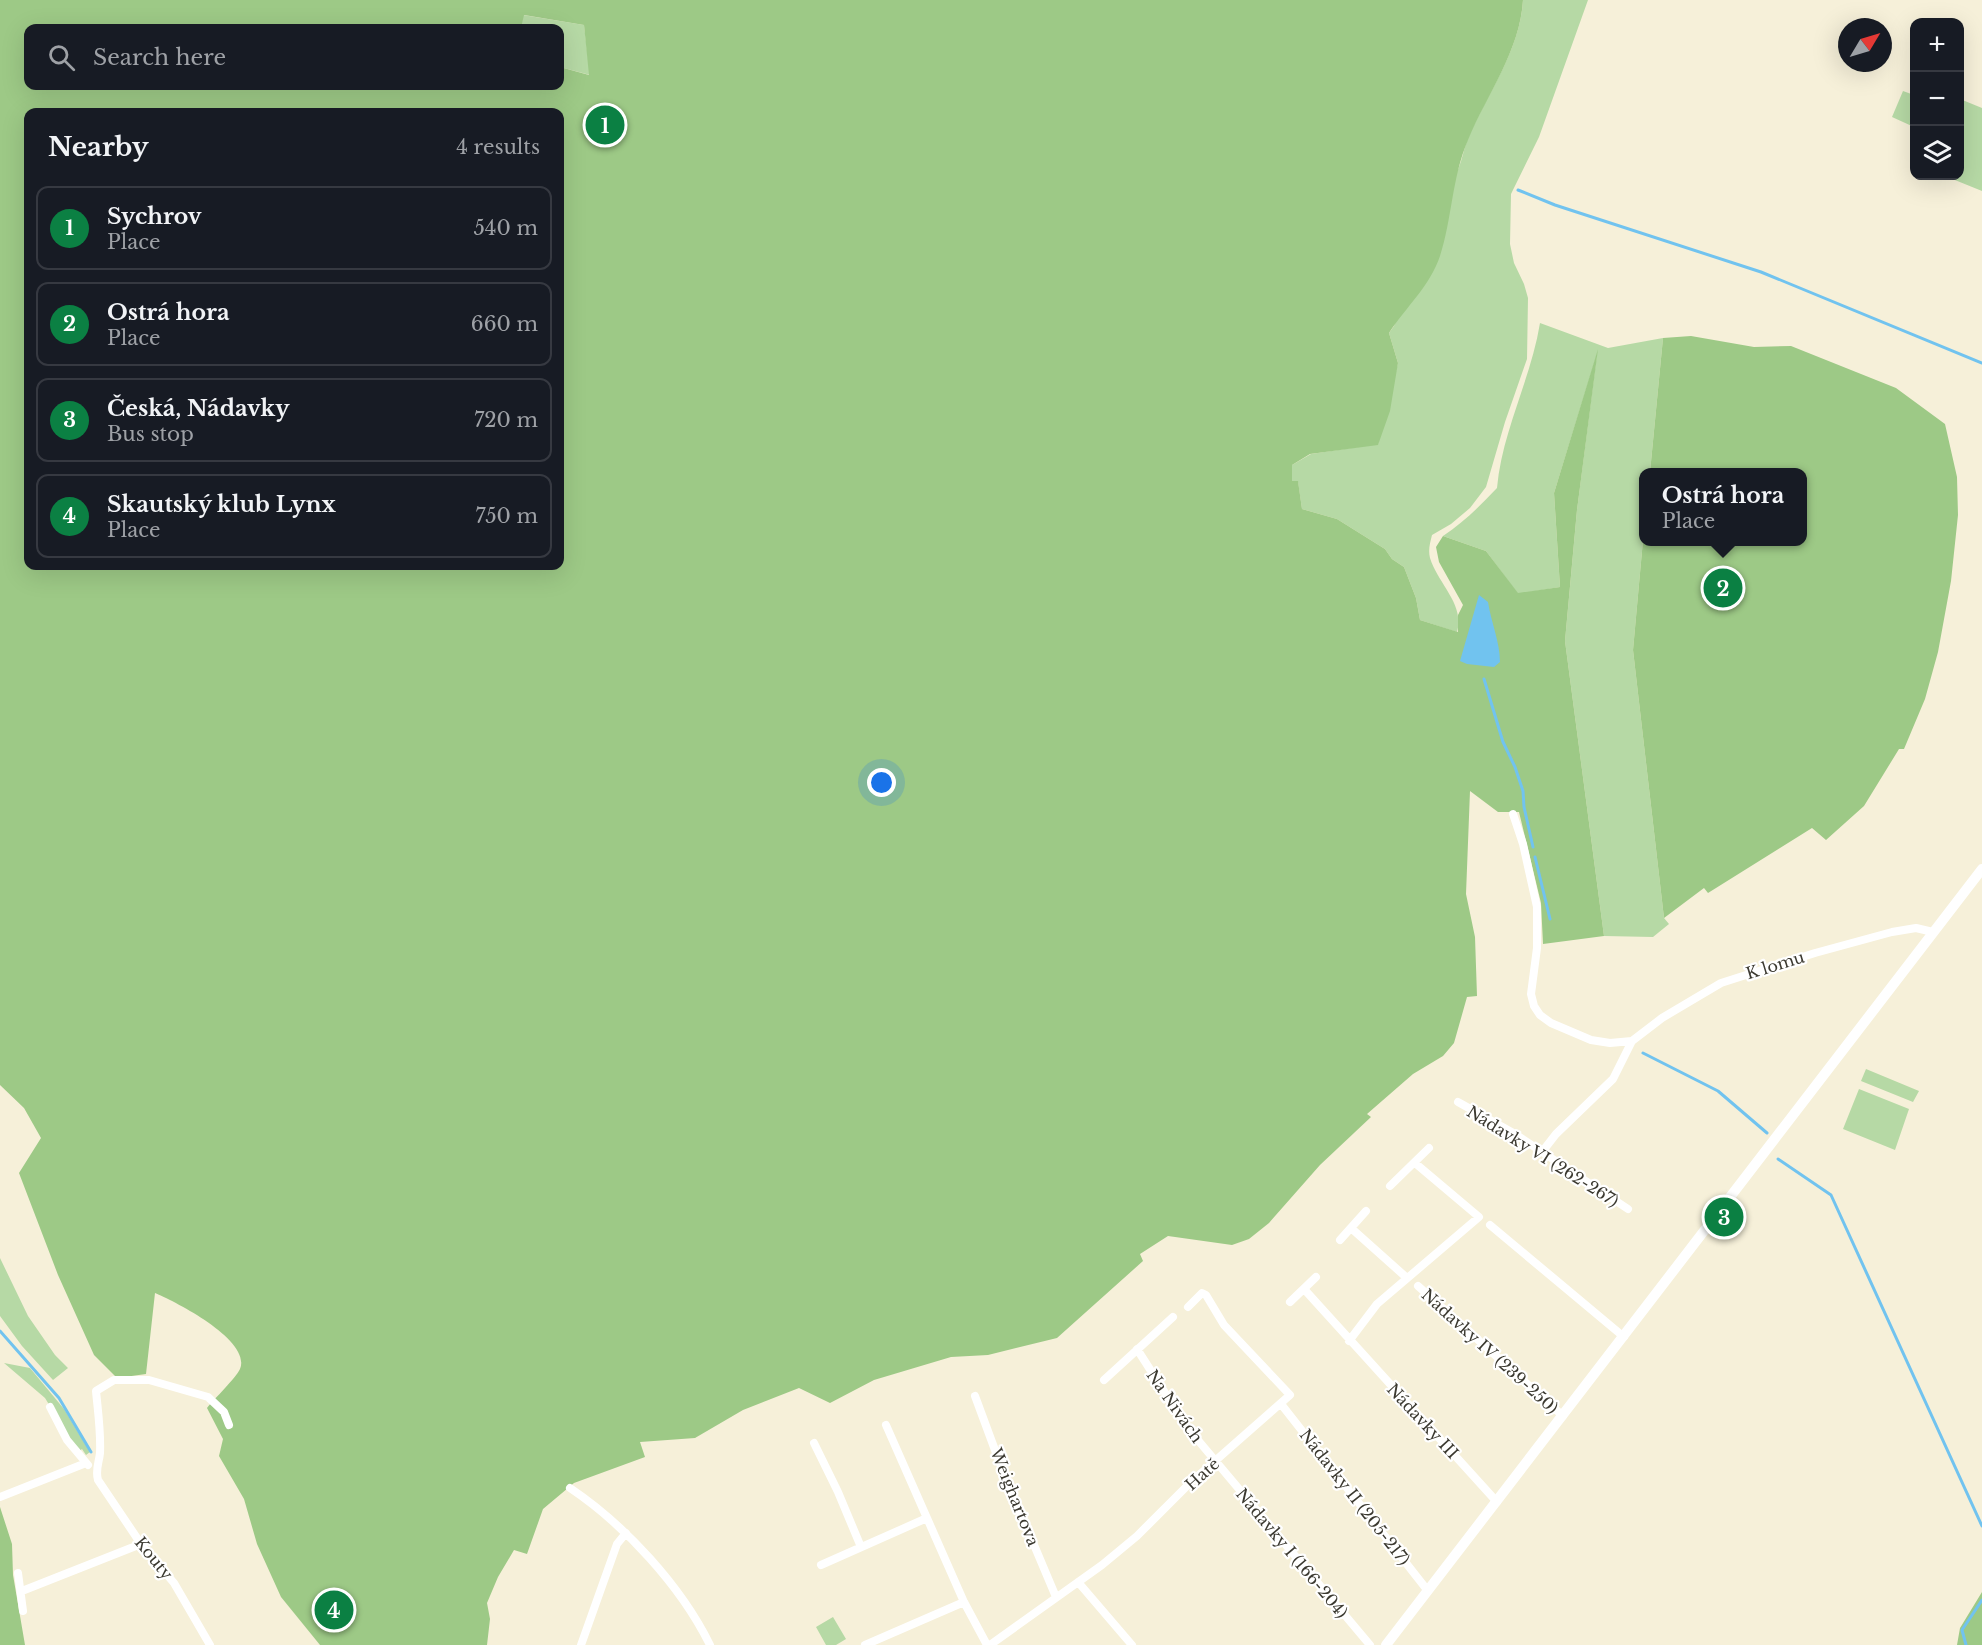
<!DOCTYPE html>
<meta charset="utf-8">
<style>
body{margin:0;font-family:"Libre Baskerville",serif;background:#242831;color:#f1f3f6}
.controls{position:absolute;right:18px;top:18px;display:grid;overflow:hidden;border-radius:12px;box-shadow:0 6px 24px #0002}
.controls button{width:54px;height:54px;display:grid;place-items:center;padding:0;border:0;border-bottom:2px solid #363941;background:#171b24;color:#f1f3f6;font:30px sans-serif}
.compass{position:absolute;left:1838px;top:18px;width:54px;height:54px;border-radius:50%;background:#171b24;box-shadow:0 6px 24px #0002;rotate:52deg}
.you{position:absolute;left:882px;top:783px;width:21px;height:21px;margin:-15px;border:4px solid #fff;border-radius:50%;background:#1a73e8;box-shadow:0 0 0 9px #1a73e833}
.badge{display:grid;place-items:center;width:39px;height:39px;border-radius:50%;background:#0b8043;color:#fff;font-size:20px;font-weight:700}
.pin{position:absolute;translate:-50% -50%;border:3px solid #fff;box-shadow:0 2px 6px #0006}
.popup{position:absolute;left:1639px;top:468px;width:168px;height:78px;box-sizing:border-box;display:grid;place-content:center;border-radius:12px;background:#171b24;filter:drop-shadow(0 2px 4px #0005);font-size:20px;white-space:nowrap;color:#9ea1a6}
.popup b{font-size:22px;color:#f1f3f6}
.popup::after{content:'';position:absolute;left:50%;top:100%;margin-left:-12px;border:12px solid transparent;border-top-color:#171b24}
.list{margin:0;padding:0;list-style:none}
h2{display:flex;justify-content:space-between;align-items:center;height:78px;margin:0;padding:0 24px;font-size:26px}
h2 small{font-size:20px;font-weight:400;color:#9ea1a6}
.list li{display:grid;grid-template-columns:39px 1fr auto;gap:18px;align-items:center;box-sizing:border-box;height:84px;margin:0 12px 12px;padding:0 12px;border:2px solid #363941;border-radius:12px}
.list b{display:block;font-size:22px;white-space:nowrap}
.list p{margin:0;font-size:20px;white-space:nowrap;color:#9ea1a6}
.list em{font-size:20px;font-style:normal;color:#9ea1a6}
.icon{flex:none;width:33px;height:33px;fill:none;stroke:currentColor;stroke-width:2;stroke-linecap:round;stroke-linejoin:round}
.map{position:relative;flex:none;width:1982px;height:1645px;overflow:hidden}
.search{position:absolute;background:#171b24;box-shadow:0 6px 24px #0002;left:24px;top:24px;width:540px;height:66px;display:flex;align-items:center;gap:15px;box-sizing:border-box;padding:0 21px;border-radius:12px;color:#9ea1a6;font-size:22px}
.panel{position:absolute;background:#171b24;box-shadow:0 6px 24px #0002;left:24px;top:108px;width:540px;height:462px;border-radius:12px}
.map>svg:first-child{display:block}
</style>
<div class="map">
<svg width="1982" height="1645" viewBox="0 0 1982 1645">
<rect width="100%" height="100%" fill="#f6f0d9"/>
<path fill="#b6d9a5" d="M 1523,0 L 1588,0 L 1539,137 L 1511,194 L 1510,244 L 1514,263 L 1524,284 L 1528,298 L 1527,359 L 1505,422 L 1486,487 L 1470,508 L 1451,524 L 1432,535 C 1430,543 1428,550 1430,558 C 1438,584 1465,604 1457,632 L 1420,620 L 1416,598 L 1404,567 L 1392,559 L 1385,549 L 1337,519 L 1302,509 L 1298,482 L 1292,482 L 1292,465 L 1311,454 L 1378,444 L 1398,363 L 1389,333 L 1394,326 L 1459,167 C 1462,159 1464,149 1467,141 C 1486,94 1520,52 1523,0 Z
M 523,15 L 584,25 L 590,75 L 560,67 L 560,28 L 521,28 Z
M 1903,91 L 1914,95 L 1914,127 L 1892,117 Z
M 1960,99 L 1982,108 L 1982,191 L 1945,176 L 1960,176 Z
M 1540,323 L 1608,348 L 1663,338 L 1650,472 L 1644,472 L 1643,540 L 1633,650 L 1664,918 L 1669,924 L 1653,937 L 1604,936 L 1565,641 L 1577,510 L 1597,354 L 1554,493 L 1560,587 L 1518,594 L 1486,551 L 1443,536 C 1464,522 1481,505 1497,488 C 1502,431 1531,379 1540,323 Z
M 1866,1069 L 1919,1091 L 1913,1102 L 1861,1081 Z
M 1859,1089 L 1909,1109 L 1895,1150 L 1843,1129 Z
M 0,1258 L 28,1316 L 55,1355 L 68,1368 L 53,1380 L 22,1346 L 0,1316 Z
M 4,1363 L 30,1368 L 64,1409 L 90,1452 L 86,1455 L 82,1449 L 78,1452 L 45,1398 Z
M 833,1617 L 846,1639 L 836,1645 L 826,1645 L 816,1627 Z"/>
<path fill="#9dc986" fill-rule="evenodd" d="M 0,0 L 1523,0 C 1520,51 1487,94 1468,140 C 1452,177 1452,219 1440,256 C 1430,286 1406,307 1389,333 L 1398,363 L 1390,411 L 1378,445 L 1310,454 L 1292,465 L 1292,481 L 1298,481 L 1302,509 L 1337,519 L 1385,549 L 1392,559 L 1404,567 L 1416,598 L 1420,620 L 1458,632 L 1458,615 L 1463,605 L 1439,562 L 1436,547 L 1443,536 L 1486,551 L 1518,593 L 1560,587 L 1554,493 L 1598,349 L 1577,510 L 1565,641 L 1604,936 L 1543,944 L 1541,903 L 1519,812 L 1498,812 L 1470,791 L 1466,894 L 1475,937 L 1477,996 L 1467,997 L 1454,1043 L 1443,1056 L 1413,1074 L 1367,1114 L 1371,1117 L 1320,1165 L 1269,1223 L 1249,1239 L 1232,1245 L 1168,1236 L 1140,1254 L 1143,1261 L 1057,1338 L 988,1355 L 951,1357 L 874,1380 L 830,1403 L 799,1388 L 743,1410 L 695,1438 L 640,1442 L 645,1457 L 574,1483 L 543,1509 L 527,1554 L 514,1550 L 498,1577 L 487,1603 L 490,1619 L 487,1645 L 320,1645 L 281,1597 L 257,1544 L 244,1499 L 219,1456 L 223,1439 L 207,1408 C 215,1398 235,1379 240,1369 C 252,1340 174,1301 155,1293 L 146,1374 L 117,1378 L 94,1355 L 58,1275 L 19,1173 L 41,1138 L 24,1108 L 0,1085 ZM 524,15 L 584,25 L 589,75 L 560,67 L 560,86 L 28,86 L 28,28 L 521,28 ZM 28,112 L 560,112 L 560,566 L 28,566 Z
M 1691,336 L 1754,347 L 1791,346 L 1896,388 L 1945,424 L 1957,477 L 1958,515 L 1951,581 L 1938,652 L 1925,699 L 1904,749 L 1899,749 L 1864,806 L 1826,840 L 1812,828 L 1708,893 L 1704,888 L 1664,918 L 1633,650 L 1643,540 L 1802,542 L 1802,472 L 1650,472 L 1663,338 Z
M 0,1507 L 12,1544 L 13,1575 L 25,1645 L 0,1645 Z
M 1982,1592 L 1982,1645 L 1957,1645 L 1960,1628 Z"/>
<path fill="#71c3ef" d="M 1479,595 L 1488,602 C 1491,622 1500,642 1500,662 L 1494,667 L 1467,664 L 1460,661 Z"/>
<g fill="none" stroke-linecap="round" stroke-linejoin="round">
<path stroke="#71c3ef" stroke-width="3" d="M 1518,190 L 1555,205 L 1761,272 L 1982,363
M 1484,679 L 1503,742 L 1515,767 L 1523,791 L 1524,807 L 1533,847
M 1535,857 L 1550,919
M 1643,1053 L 1718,1091 L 1767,1133
M 1778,1159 L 1831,1195 L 1982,1526
M 0,1331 L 59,1398 L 91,1452
M 1966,1645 L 1962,1630 L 1982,1600"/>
<path stroke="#fff" stroke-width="8" d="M 1513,814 L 1523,844 L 1537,907 L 1537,948 L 1531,994 L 1534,1006 L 1540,1015 L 1551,1023 L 1591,1040 L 1610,1043 L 1632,1041
M 1458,1102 L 1515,1134 L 1628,1209
M 1542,1152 L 1556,1134 L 1613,1079 L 1632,1041 L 1662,1018 L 1721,983 L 1815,953 L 1892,932 L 1916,928 L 1933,932
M 1390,1186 L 1429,1148
M 1490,1225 L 1624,1337
M 1351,1228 L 1407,1278
M 1340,1240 L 1366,1211
M 1418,1286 L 1563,1416
M 1304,1289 L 1497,1502
M 1290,1302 L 1316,1277
M 1349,1341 L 1377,1304 L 1479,1217 L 1415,1163
M 1137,1349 L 1183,1421 L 1197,1439 L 1370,1645
M 1104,1380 L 1173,1317
M 975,1396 L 1002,1469 L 1056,1597
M 1281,1404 L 1428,1591
M 50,1407 L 67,1440 L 88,1465
M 886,1425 L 964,1602 L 987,1645
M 814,1443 L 838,1492 L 861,1547
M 570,1488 C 625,1525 681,1586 710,1645
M 0,1497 L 86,1463
M 821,1565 L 927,1518
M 18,1573 L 23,1611
M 1078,1582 L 1132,1645
M 22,1591 L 141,1544
M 210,1645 L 174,1583 L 141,1544 L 98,1480 C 95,1470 99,1463 100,1453 C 101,1432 98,1412 96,1391 L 114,1380 L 149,1380 L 208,1397 L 224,1412 L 229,1425
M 581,1645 L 617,1544 L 626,1533
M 865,1645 L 964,1602
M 990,1645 L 1102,1565 L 1137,1536 L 1190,1483 L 1290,1395 L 1224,1325 L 1206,1295 L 1202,1293 L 1188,1307"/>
<path stroke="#fff" stroke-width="10" d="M 1386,1645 L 1982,869"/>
</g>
<g text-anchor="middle" stroke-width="4.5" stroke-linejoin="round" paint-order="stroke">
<g font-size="16" fill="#3b3930" stroke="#fff">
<text transform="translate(1775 965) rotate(-17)" y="6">K lomu</text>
<text transform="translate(1543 1156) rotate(32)" y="6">Nádavky VI (262-267)</text>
<text transform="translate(1490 1351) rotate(42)" y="6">Nádavky IV (239-250)</text>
<text transform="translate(1175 1406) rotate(55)" y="6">Na Nivách</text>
<text transform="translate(1423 1421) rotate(47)" y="6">Nádavky III</text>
<text transform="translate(1202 1474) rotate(-42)" y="6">Hatě</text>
<text transform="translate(1015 1497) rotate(68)" y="6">Weighartova</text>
<text transform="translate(1355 1497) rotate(52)" y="6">Nádavky II (205-217)</text>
<text transform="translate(1292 1553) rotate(50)" y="6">Nádavky I (166-204)</text>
<text transform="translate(154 1558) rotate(51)" y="6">Kouty</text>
</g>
</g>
</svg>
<div class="controls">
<button>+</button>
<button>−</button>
<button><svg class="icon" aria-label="layers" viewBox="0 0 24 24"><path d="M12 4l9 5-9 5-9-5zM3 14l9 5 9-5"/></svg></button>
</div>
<svg class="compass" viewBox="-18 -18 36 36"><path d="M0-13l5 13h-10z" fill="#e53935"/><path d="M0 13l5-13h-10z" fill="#9ea1a6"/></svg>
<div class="you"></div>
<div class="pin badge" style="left:605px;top:125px">1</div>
<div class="pin badge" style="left:1723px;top:588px">2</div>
<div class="popup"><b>Ostrá hora</b>Place</div>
<div class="pin badge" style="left:1724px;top:1217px">3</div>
<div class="pin badge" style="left:334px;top:1610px">4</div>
<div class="search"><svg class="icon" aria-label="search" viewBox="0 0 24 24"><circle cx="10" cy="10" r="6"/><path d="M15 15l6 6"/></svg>Search here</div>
<section class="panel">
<h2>Nearby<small>4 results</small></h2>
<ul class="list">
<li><span class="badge">1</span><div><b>Sychrov</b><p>Place</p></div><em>540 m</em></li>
<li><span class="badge">2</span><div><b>Ostrá hora</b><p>Place</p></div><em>660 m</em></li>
<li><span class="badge">3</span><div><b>Česká, Nádavky</b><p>Bus stop</p></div><em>720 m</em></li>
<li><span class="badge">4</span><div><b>Skautský klub Lynx</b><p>Place</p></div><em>750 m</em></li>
</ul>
</section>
</div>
